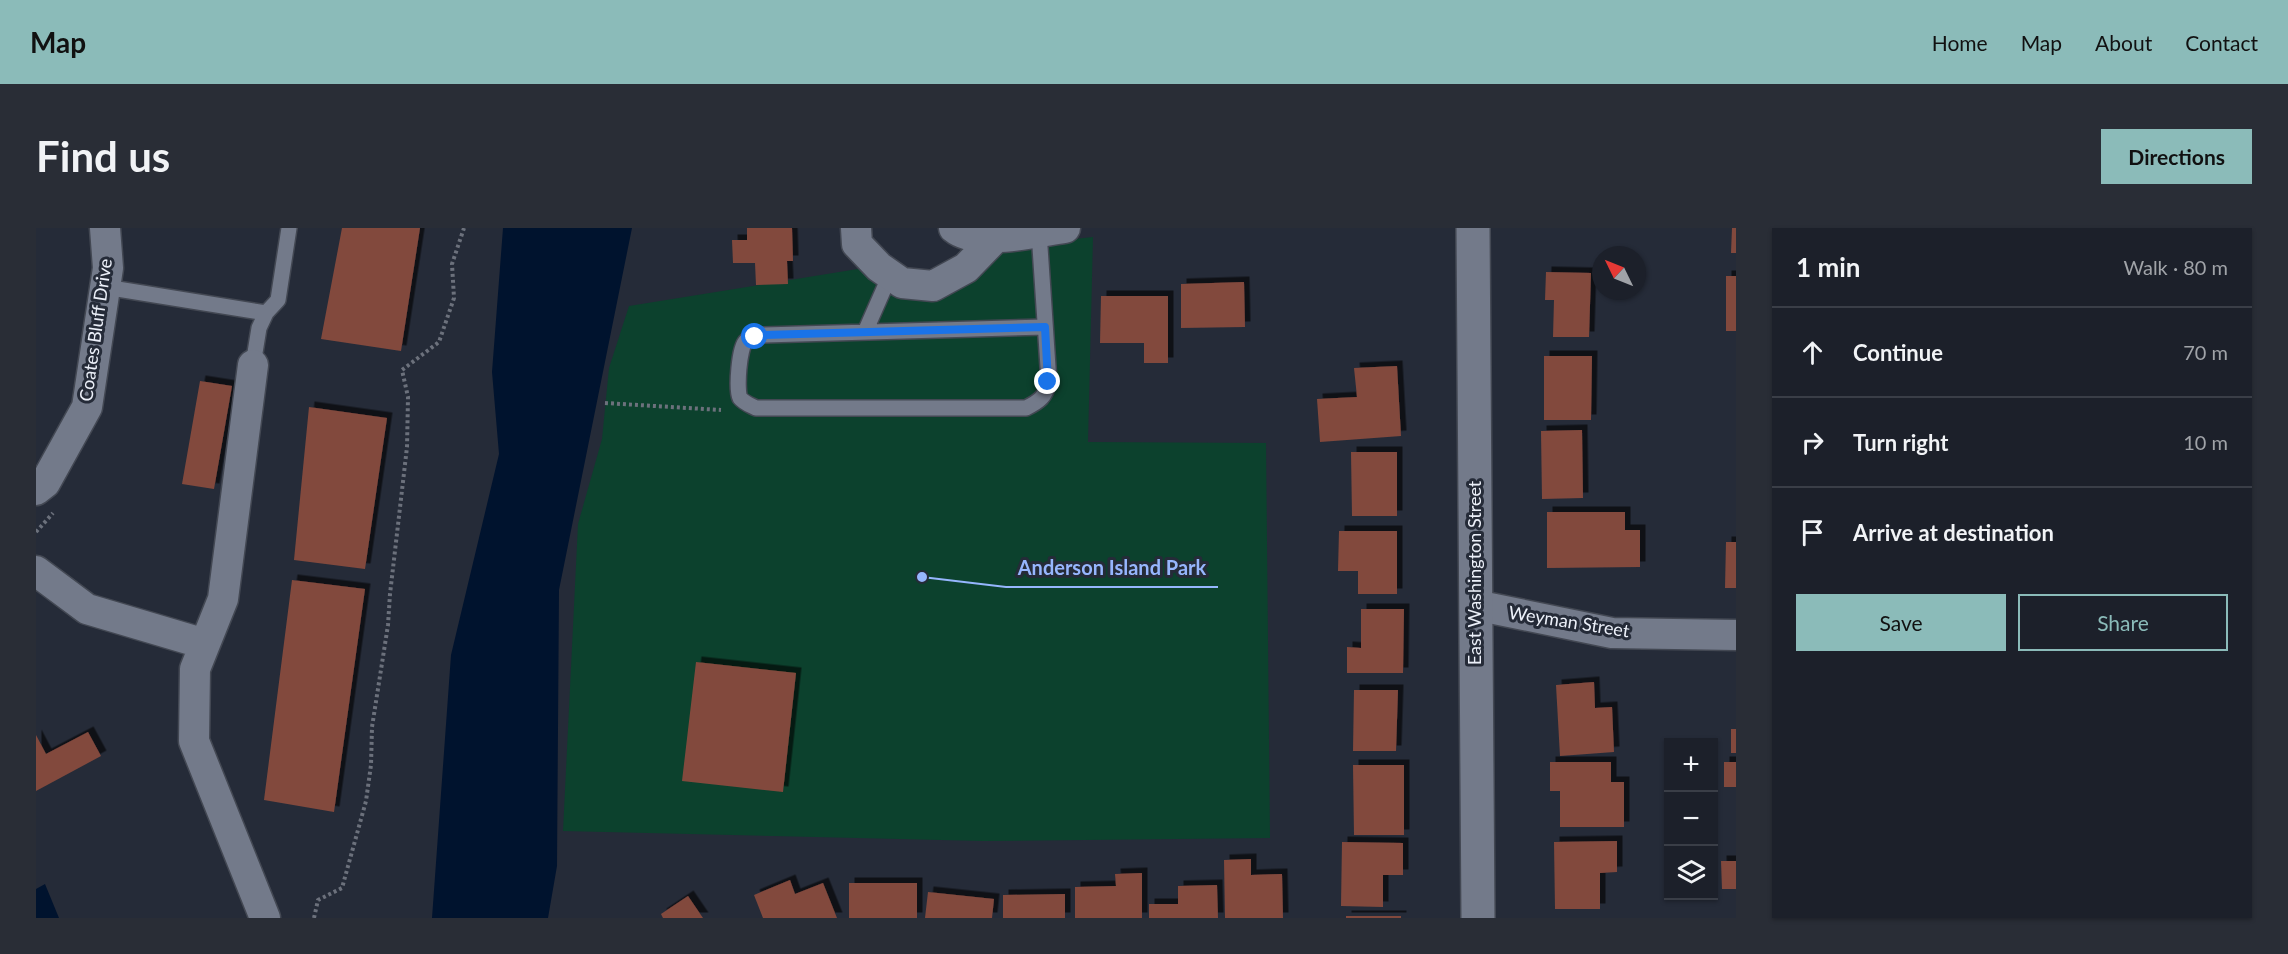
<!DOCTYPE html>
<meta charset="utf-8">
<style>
body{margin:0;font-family:Lato,sans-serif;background:#292d36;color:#f1f3f6}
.controls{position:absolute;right:18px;bottom:18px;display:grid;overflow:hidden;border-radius:0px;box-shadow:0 2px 4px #0004}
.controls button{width:54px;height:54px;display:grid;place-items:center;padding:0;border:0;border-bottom:2px solid #3a3e47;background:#1c202a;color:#f1f3f6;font:30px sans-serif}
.compass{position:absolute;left:1556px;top:18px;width:54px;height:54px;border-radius:50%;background:#1c202a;box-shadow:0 2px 4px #0004;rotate:313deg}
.stop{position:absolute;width:18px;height:18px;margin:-14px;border:4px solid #1a73e8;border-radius:50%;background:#fff}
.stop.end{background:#1a73e8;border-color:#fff;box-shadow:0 2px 6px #0008}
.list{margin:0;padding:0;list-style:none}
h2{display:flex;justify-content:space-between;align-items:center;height:78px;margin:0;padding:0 24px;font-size:26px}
h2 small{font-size:20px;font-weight:400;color:#a0a3a8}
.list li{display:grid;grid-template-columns:39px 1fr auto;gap:18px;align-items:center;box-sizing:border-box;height:90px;padding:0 24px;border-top:2px solid #3a3e47}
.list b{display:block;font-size:22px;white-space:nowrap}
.list em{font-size:20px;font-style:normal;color:#a0a3a8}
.actions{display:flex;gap:12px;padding:18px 24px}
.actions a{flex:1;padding:14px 0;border:2px solid #8bbbb9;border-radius:0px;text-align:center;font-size:21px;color:#8bbbb9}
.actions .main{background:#8bbbb9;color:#111}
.icon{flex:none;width:33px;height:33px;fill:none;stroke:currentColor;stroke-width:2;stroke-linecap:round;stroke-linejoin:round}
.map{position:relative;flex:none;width:1700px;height:690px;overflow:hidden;border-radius:0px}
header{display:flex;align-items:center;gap:36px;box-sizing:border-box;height:84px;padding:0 30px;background:#8bbbb9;color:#111}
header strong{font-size:28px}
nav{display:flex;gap:33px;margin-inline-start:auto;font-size:21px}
.intro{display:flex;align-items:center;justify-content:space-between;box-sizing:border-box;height:144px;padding:0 36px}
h1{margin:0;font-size:42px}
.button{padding:15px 27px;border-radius:0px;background:#8bbbb9;color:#111;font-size:21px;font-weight:700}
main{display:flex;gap:36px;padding:0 36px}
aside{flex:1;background:#1c202a;border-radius:0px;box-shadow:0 2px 4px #0004}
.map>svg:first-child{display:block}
</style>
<header>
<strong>Map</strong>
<nav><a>Home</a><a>Map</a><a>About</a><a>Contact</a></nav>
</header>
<div class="intro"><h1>Find us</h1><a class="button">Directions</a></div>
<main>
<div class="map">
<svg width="1700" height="690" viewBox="0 0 1700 690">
<defs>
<filter id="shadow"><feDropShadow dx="5.5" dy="-5.5" stdDeviation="0" flood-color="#0009"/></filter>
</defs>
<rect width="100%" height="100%" fill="#252b38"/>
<path fill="#0c412d" d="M 1057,9 L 1052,214 L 1230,215 L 1234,610 L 947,613 L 527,603 L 542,296 L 566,211 L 573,140 L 593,78 L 828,40 L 870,65 L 964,19 Z"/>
<path fill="#00132e" d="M 467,0 L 596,0 L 523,362 L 521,638 L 512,690 L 396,690 L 415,427 L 463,226 L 456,144 Z
M 9,656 L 23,690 L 0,690 L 0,661 Z"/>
<path fill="#82493d" filter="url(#shadow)" d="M 306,0 L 384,0 L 365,123 L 285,111 Z
M 711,0 L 756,0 L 757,33 L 751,33 L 752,56 L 720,57 L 719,35 L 697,35 L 696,12 L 711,12 Z
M 1696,0 L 1700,0 L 1700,25 L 1695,25 Z
M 1510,44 L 1555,45 L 1553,109 L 1517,109 L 1518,72 L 1509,72 Z
M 1690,48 L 1700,48 L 1700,103 L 1690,103 Z
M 1208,54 L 1209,99 L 1145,100 L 1145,56 Z
M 1065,68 L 1132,68 L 1132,135 L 1108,135 L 1108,115 L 1064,115 Z
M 1508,128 L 1556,128 L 1555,192 L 1508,192 Z
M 1361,138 L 1365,208 L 1284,214 L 1281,171 L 1321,169 L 1318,140 Z
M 164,153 L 196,158 L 178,261 L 146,256 Z
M 273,179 L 351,190 L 329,341 L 258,332 Z
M 1546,202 L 1547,270 L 1506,271 L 1505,203 Z
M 1315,224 L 1361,224 L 1361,288 L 1316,288 Z
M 1511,284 L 1589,284 L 1589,302 L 1604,302 L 1604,339 L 1511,340 Z
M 1303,303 L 1361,303 L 1361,366 L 1322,366 L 1322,343 L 1302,343 Z
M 1690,314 L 1700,314 L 1700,360 L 1689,360 Z
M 256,352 L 329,361 L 298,584 L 228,572 Z
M 1325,381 L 1368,381 L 1367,445 L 1311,445 L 1311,419 L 1325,420 Z
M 660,434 L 760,445 L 747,564 L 646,553 Z
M 1558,454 L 1559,480 L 1576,479 L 1578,524 L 1524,528 L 1520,457 Z
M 1318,462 L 1362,462 L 1360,523 L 1317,523 Z
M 1695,501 L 1700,501 L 1700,525 L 1695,525 Z
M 52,504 L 65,528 L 0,563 L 0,507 L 10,526 Z
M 1514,534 L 1575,534 L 1575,554 L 1588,554 L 1588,599 L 1524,599 L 1524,563 L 1514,563 Z
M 1688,534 L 1700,534 L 1700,559 L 1688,559 Z
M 1317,537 L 1368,537 L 1368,607 L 1318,607 Z
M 1581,613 L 1581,644 L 1564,645 L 1564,681 L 1519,681 L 1518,614 Z
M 1306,614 L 1367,615 L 1367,647 L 1347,647 L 1347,679 L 1305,678 Z
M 1215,631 L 1215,647 L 1246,646 L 1247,690 L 1189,690 L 1188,632 Z
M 1685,633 L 1700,633 L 1700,661 L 1686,661 Z
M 1106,645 L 1106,690 L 1039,690 L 1039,659 L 1080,658 L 1079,646 Z
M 754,652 L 759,666 L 787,655 L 801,690 L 727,690 L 718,667 Z
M 813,655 L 881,655 L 881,690 L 813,690 Z
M 1181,657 L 1182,690 L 1113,690 L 1113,676 L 1142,676 L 1142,658 Z
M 892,664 L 958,671 L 956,690 L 889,690 Z
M 1029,666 L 1029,690 L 967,690 L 967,667 Z
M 652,668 L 667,690 L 627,690 L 625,686 Z
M 1310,688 L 1365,688 L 1365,690 L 1310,690 Z"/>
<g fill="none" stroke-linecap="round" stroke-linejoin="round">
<g stroke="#434853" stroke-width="18">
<path id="service" d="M 1003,4 L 1013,154 C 1009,169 1004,173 990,180 L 720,180 C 714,177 708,175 704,170 C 700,162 703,119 710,113 C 714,109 722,108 728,107 L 1009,99
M 69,59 L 230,85
M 829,104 L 854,47
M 217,137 L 223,100 L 230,85 L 242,72 L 253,0"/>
</g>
<g stroke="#434853" stroke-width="33">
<path id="minor" d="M 820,0 L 821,16 L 843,39 L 866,55 L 897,58 L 930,40 L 961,8
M 918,0 C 941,19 1000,4 1029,0
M 217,137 L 187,371 L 159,441 L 158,513 L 229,690
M 0,262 L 9,255 L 51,179 L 72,40 L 69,0
M 0,343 L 51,381 L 169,416
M 1439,377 L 1576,405 L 1700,407"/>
</g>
<g stroke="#434853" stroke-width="36">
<path id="tertiary" d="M 1437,0 L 1442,690"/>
</g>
<path stroke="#6c717c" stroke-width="4" stroke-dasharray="3 3" stroke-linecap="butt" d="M 569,175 L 685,182
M 0,304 L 17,285
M 278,690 L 282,672 L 306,660 L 330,573 L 335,537 L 336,499 L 352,397 L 354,366 L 371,219 L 372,169 L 366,142 L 403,114 L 418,70 L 416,36 L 428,0"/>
<use href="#service" stroke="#737a8a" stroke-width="15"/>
<use href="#minor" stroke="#737a8a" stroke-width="30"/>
<use href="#tertiary" stroke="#737a8a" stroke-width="33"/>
</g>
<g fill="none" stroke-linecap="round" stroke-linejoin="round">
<path stroke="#1a73e8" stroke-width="8" d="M 719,109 L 728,107 L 1009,99 L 1012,154"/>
</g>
<g text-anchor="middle" stroke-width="6" stroke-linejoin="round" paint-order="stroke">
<g font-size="18" fill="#ecf0f9" stroke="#252b38">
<text transform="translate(60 102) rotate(-82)" y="6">Coates Bluff Drive</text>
<text transform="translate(1439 345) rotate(-90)" y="6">East Washington Street</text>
<text transform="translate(1533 394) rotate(9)" y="6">Weyman Street</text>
</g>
</g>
<path fill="none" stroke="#96b6fd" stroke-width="2" d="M886 349L970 359H1182"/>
<circle fill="#96b6fd" stroke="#252b38" stroke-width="2" cx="886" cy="349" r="6"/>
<g font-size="20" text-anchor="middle" font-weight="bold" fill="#96b6fd" stroke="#252b38" stroke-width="6" stroke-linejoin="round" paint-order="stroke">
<text x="1076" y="347">Anderson Island Park</text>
</g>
</svg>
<div class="controls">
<button>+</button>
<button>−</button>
<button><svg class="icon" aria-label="layers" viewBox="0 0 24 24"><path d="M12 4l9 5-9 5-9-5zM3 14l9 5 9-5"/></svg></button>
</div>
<svg class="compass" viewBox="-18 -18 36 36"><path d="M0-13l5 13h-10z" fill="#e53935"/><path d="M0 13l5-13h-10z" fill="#a0a3a8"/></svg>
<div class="stop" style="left:719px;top:109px"></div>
<div class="stop end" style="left:1012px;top:154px"></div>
</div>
<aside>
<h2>1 min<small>Walk · 80 m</small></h2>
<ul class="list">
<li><svg class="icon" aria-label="ahead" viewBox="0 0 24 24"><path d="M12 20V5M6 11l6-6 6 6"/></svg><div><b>Continue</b></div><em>70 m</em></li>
<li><svg class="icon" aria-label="right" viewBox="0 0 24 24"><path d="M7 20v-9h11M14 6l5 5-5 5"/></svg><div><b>Turn right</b></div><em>10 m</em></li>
<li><svg class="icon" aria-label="arrive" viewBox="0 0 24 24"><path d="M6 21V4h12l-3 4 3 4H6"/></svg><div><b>Arrive at destination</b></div></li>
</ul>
<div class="actions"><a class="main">Save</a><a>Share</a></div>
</aside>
</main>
